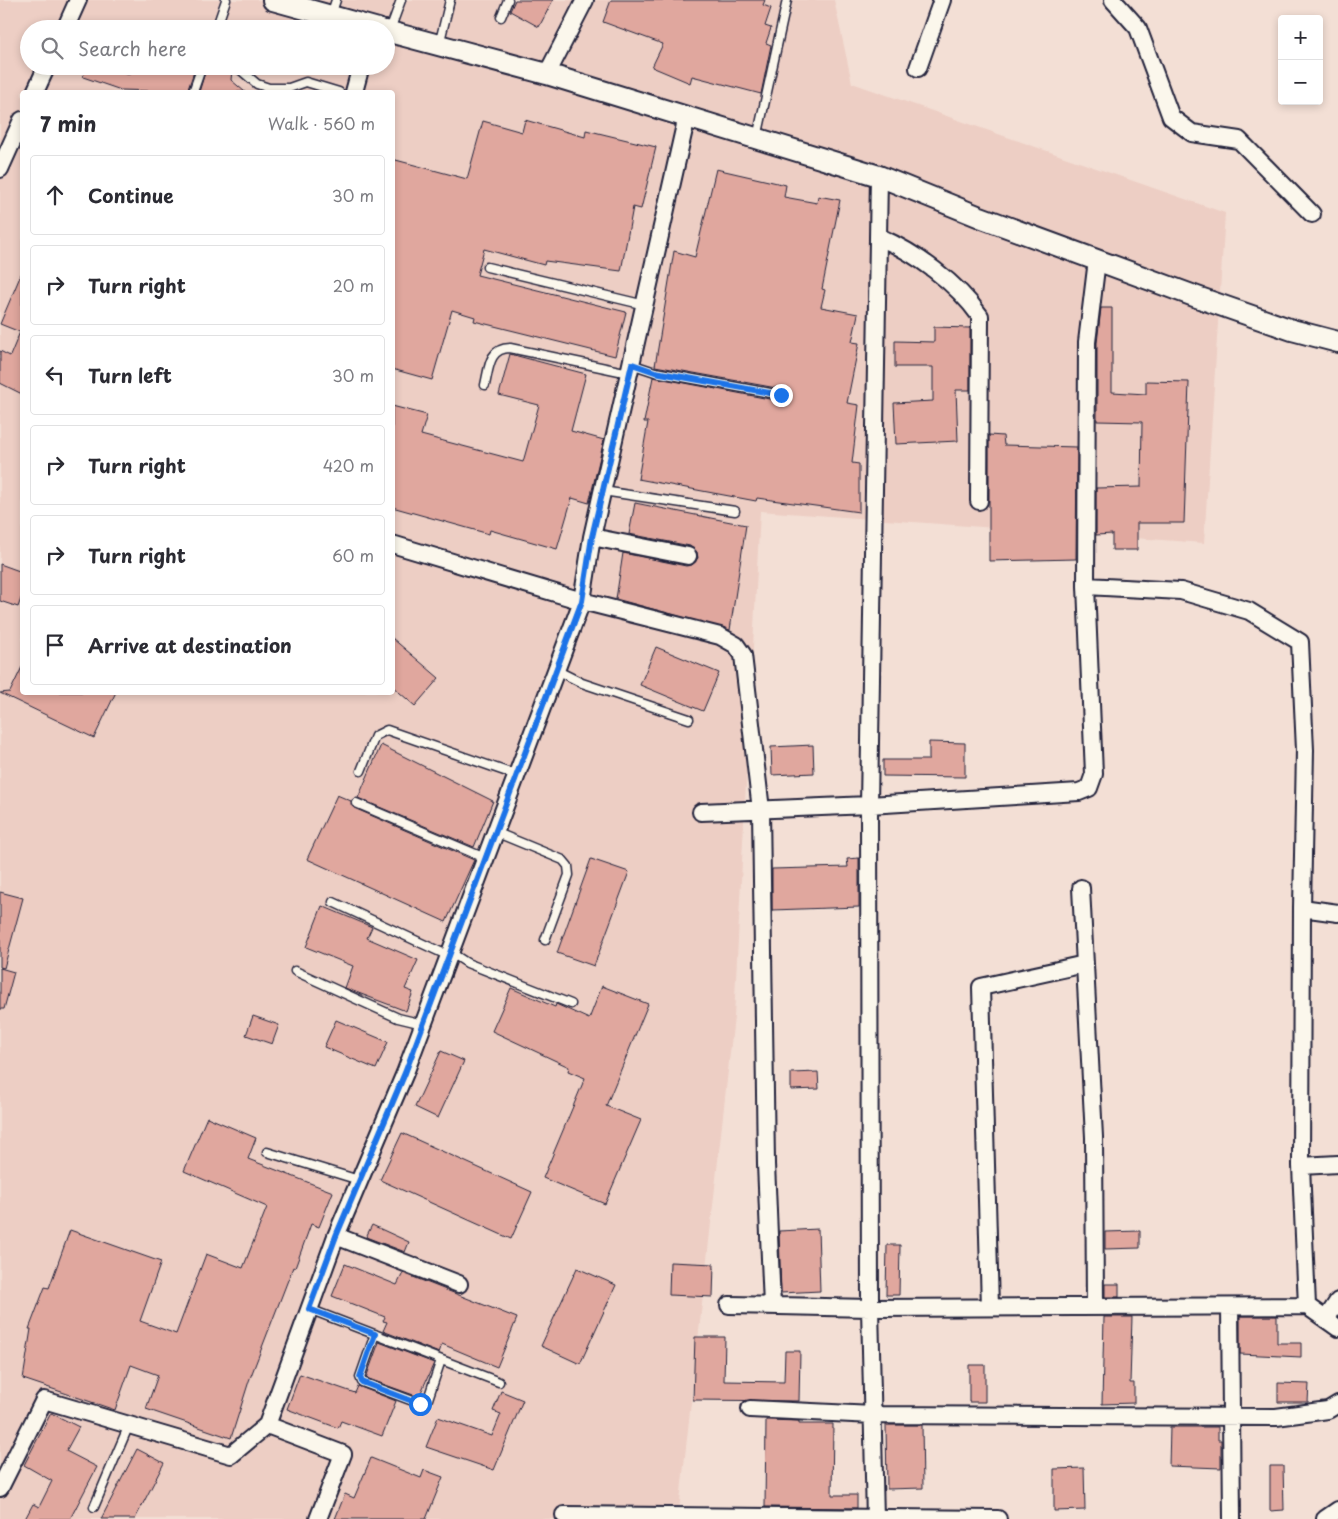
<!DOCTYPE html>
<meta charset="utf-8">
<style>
body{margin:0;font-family:"Playpen Sans",sans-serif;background:#f7f7f7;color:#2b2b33}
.controls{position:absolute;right:15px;top:15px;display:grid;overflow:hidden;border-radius:5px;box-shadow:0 2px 8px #0003}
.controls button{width:45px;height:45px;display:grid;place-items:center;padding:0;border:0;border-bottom:1px solid #e1e1e2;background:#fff;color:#2b2b33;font:25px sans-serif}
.stop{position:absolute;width:15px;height:15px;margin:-11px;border:4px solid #1a73e8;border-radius:50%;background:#fff}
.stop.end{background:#1a73e8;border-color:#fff;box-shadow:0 1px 5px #0008}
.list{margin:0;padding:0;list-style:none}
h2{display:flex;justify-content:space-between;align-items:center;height:65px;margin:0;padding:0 20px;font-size:21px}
h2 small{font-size:16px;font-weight:400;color:#7c7c81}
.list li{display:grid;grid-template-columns:32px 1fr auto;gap:15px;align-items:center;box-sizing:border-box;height:80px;margin:0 10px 10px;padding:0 10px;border:1px solid #e1e1e2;border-radius:5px}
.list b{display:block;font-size:19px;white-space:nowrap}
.list em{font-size:16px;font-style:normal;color:#7c7c81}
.icon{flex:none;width:28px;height:28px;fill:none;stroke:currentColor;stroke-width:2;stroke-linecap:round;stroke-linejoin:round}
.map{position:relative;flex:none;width:1338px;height:1519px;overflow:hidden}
.search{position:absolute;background:#fff;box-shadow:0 2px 8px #0003;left:20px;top:20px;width:375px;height:55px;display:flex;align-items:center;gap:12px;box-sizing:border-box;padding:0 18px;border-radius:28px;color:#7c7c81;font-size:19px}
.panel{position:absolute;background:#fff;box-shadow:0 2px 8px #0003;left:20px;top:90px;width:375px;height:605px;border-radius:5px}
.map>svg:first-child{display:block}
</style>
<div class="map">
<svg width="1338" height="1519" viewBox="0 0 1338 1519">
<rect width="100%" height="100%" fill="#f3dfd5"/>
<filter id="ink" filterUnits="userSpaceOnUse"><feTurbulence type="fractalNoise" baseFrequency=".02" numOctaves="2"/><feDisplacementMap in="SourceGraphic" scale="10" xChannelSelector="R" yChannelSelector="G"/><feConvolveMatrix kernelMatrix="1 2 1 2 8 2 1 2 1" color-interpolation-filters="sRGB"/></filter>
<g filter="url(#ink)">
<path fill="#edcec4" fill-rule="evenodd" d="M 0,0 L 834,0 L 852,83 L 1225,213 L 1204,543 L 760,511 L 734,1017 L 678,1519 L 0,1519 ZM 29,29 L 386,29 L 386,66 L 29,66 ZM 22,92 L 392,92 L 392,692 L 22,692 Z"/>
<path fill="#e0a79e" stroke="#22223b" d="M 515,0 L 553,0 L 539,27 L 510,11 Z
M 611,0 L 765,0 L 763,5 L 771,8 L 765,26 L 771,28 L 766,43 L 771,45 L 761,94 L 692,76 L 690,83 L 652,67 L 663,44 L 603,22 Z
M 86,66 L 108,66 L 129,74 L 131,66 L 196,66 L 187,92 L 121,90 L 83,77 Z
M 207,66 L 222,66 L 232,70 L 231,80 L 245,92 L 199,92 Z
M 525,120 L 585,137 L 586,130 L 656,147 L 641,209 L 633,207 L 621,271 L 545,261 L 544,265 L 484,249 L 477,275 L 626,312 L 615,356 L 474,321 L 475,317 L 452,310 L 432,380 L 392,369 L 392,159 L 467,179 L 483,121 L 522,132 Z
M 716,169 L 786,185 L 784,197 L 817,203 L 818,196 L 840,200 L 822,289 L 825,290 L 821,307 L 858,314 L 852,342 L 859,343 L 847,403 L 859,405 L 852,463 L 859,464 L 859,512 L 757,498 L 756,501 L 638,479 L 648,422 L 644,422 L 653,377 L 780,401 L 786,396 L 782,389 L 655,366 L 674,251 L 695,257 Z
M 22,272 L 22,394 L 0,383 L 0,351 L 10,356 L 20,332 L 0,324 Z
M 1101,308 L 1112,308 L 1112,392 L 1146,394 L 1146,381 L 1189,382 L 1184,523 L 1137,523 L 1137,550 L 1112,550 L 1112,534 L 1096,535 L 1096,488 L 1141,487 L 1142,422 L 1097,421 L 1097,343 Z
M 934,327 L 970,328 L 970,390 L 956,390 L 958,441 L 896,444 L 894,403 L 933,401 L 933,367 L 895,367 L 895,341 L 934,342 Z
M 510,354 L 586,374 L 571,431 L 604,440 L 589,503 L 572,498 L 557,549 L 490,530 L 489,534 L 392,507 L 392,406 L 427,415 L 421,435 L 523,462 L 539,405 L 499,395 Z
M 989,435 L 1003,436 L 1004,445 L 1077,447 L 1076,559 L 989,561 Z
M 635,503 L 746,525 L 730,630 L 616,599 L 623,553 L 686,566 L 692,565 L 698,558 L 697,552 L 690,546 L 629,534 Z
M 0,564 L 22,572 L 22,596 L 18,607 L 0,601 Z
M 392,638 L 439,678 L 415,706 L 392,686 Z
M 656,647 L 719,673 L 703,711 L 640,685 Z
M 22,667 L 22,692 L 116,692 L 94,738 L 0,693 L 10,692 Z
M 929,742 L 965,743 L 965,777 L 883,776 L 883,760 L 929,760 Z
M 381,745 L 493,801 L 474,847 L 358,798 Z
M 813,745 L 814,773 L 772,775 L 771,747 Z
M 337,795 L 351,801 L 354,808 L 474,860 L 446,922 L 307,859 Z
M 859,858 L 859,907 L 772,910 L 772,869 L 848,867 L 847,859 Z
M 591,859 L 629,872 L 594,966 L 557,953 Z
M 0,892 L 23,898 L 4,968 L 0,967 Z
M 322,906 L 372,927 L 367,938 L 418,960 L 405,989 L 413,992 L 406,1011 L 345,988 L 353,966 L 306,947 Z
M 0,968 L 14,972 L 4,1009 L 0,1009 Z
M 602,986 L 648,1004 L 606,1106 L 641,1120 L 605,1204 L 543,1178 L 585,1078 L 568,1071 L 569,1067 L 492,1031 L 511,988 L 555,1007 L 556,1004 L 589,1019 Z
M 253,1016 L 279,1025 L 272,1044 L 246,1035 Z
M 336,1020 L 388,1042 L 376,1069 L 324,1047 Z
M 441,1051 L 464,1061 L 438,1118 L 415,1107 Z
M 818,1072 L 819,1089 L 791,1090 L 791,1073 Z
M 207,1117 L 256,1138 L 248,1159 L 333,1192 L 319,1227 L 311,1224 L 295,1268 L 293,1267 L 249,1381 L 231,1438 L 146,1409 L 158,1375 L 131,1365 L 115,1410 L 23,1379 L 31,1329 L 29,1329 L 45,1287 L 49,1288 L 70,1230 L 161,1262 L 140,1321 L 176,1334 L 206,1254 L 243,1268 L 267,1207 L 184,1171 Z
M 402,1133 L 532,1192 L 511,1239 L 380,1180 Z
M 372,1225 L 409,1242 L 405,1252 L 366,1237 Z
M 818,1229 L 820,1291 L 781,1293 L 779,1231 Z
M 1140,1231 L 1140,1248 L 1105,1249 L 1105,1232 Z
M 887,1245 L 900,1245 L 899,1295 L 886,1295 Z
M 670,1262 L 714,1264 L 713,1297 L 669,1295 Z
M 345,1264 L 397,1285 L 403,1273 L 517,1318 L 497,1367 L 442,1344 L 439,1353 L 383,1331 L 387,1322 L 383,1321 L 385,1317 L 332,1296 Z
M 577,1268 L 616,1285 L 580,1364 L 541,1346 Z
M 1105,1284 L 1119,1284 L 1119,1297 L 1105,1297 Z
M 1240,1316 L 1277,1316 L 1277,1343 L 1301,1343 L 1301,1357 L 1240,1354 Z
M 1104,1317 L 1132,1317 L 1130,1383 L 1134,1383 L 1134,1403 L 1102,1404 Z
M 695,1337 L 725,1337 L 724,1381 L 784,1382 L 785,1351 L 800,1351 L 799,1401 L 693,1400 Z
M 379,1342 L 434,1363 L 419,1397 L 366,1378 Z
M 969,1365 L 985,1365 L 985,1402 L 969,1402 Z
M 300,1374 L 355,1393 L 358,1386 L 396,1401 L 382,1436 L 341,1421 L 338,1428 L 287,1409 Z
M 1278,1383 L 1309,1384 L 1308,1402 L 1278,1402 Z
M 501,1391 L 523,1400 L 494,1470 L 426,1447 L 438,1417 L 492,1436 L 501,1414 L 493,1411 Z
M 51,1413 L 79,1427 L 66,1451 L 97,1467 L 70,1519 L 25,1519 L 33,1504 L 39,1507 L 52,1481 L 24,1465 Z
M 766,1420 L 799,1421 L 799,1424 L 833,1424 L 832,1495 L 857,1495 L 857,1508 L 765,1507 Z
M 886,1425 L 922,1425 L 923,1488 L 887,1489 Z
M 1170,1427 L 1218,1427 L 1218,1440 L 1221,1440 L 1221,1468 L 1169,1466 Z
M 137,1449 L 164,1463 L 135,1519 L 101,1519 Z
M 371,1458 L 421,1478 L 424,1470 L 443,1477 L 426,1519 L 335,1519 L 345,1494 L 354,1498 Z
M 1270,1466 L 1283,1466 L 1284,1510 L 1270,1511 Z
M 1084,1468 L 1085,1510 L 1054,1511 L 1054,1469 Z"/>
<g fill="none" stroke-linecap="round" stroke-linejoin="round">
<g stroke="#22223b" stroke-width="11">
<path id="service" d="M 331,15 L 336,0
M 501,17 L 508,0
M 216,29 L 226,0
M 390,30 L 401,0
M 439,45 L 450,0
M 236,66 L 257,84 L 269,88 L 289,88 L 306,82 L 339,92
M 193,92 L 202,66
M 757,138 L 787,0
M 487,267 L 645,305
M 631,364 L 655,372 L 781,395
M 485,385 C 489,368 489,348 510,348 L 629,373
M 603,491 L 735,511
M 556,670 L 582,683 L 689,719
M 361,771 L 375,736 L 387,730 L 516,775
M 356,803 L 485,858
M 495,832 L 563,860 L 568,866 L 569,875 L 545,940
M 333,902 L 449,956
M 450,952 L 467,963 L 571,1004
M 295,971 L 398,1018 L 423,1024
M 267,1152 L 359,1180
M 309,1309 L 499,1382
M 375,1334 L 360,1377 L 362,1382 L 421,1404 L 428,1399 L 441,1360
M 94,1507 L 129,1425"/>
</g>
<g stroke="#22223b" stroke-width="20">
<path id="minor" d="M 1113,0 L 1138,28 L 1171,117 L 1192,133 L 1239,140 L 1312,214
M 65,29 L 78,0
M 918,68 L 942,0
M 547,74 L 585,0
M 35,92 L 47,66
M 354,92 L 361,66
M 0,169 L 22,120
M 879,237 C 916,253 957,283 980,316 L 979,501
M 592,537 L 688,556
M 392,544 L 582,601 L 720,636 L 736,645 L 743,655 L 761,810 L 766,1164 L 772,1306
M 1086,586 L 1181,591 L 1249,611 L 1300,642 L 1305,750 L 1302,908 L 1301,1166 L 1307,1306
M 701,812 L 869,805 L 1079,792 L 1089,788 L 1094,774 L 1086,586 L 1087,342 L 1097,260
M 1081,888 L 1094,1137 L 1095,1307
M 1302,908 L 1338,913
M 1301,1166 L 1338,1164
M 336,1236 L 459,1284
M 729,1305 L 870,1308 L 1307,1306 L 1338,1328
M 990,1307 L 981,987 L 1085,964
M 1230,1307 L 1232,1519
M 1326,1319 L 1338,1301
M 750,1409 L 873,1415 L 1276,1417 L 1328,1410 L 1338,1404
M 267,1425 L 343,1454 L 318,1519
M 0,1488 L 44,1400 L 231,1455 L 267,1425 L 336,1236 L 405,1073 L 582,601 L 592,537 L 687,116
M 564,1515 L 998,1519
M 875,1519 L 870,1308 L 869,805 L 879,176
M 1325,1519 L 1338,1510"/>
</g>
<g stroke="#22223b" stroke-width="24">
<path id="tertiary" d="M 273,0 L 378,29
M 386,31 L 547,74 L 879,176 L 980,217 L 1197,297 L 1292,330 L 1338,342"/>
</g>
<use href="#service" stroke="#fbf7ec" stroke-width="8"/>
<use href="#minor" stroke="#fbf7ec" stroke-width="16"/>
<use href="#tertiary" stroke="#fbf7ec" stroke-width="20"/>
</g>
</g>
<g fill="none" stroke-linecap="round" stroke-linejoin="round" filter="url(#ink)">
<path stroke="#1a73e8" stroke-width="6" d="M 420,1404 L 362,1382 L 360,1377 L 375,1334 L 309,1309 L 336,1236 L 405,1073 L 582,601 L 592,537 L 632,364 L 655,372 L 781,395"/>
</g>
</svg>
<div class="controls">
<button>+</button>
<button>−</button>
</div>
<div class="stop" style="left:420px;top:1404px"></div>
<div class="stop end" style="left:781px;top:395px"></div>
<div class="search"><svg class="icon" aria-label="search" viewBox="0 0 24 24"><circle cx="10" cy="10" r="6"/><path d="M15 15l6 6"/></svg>Search here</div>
<section class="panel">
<h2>7 min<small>Walk · 560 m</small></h2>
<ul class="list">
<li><svg class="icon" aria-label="ahead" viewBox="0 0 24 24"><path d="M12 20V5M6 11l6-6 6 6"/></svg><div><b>Continue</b></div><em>30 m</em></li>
<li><svg class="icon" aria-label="right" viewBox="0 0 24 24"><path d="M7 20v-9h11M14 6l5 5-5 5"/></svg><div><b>Turn right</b></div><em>20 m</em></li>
<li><svg class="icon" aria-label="left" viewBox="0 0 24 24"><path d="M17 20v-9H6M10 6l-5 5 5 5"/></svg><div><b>Turn left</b></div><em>30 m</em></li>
<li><svg class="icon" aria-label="right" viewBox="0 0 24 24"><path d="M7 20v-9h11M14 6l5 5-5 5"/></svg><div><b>Turn right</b></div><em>420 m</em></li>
<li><svg class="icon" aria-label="right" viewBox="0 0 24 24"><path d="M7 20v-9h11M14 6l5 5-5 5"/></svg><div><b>Turn right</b></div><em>60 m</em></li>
<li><svg class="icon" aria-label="arrive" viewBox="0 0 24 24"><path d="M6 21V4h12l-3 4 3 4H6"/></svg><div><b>Arrive at destination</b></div></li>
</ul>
</section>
</div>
